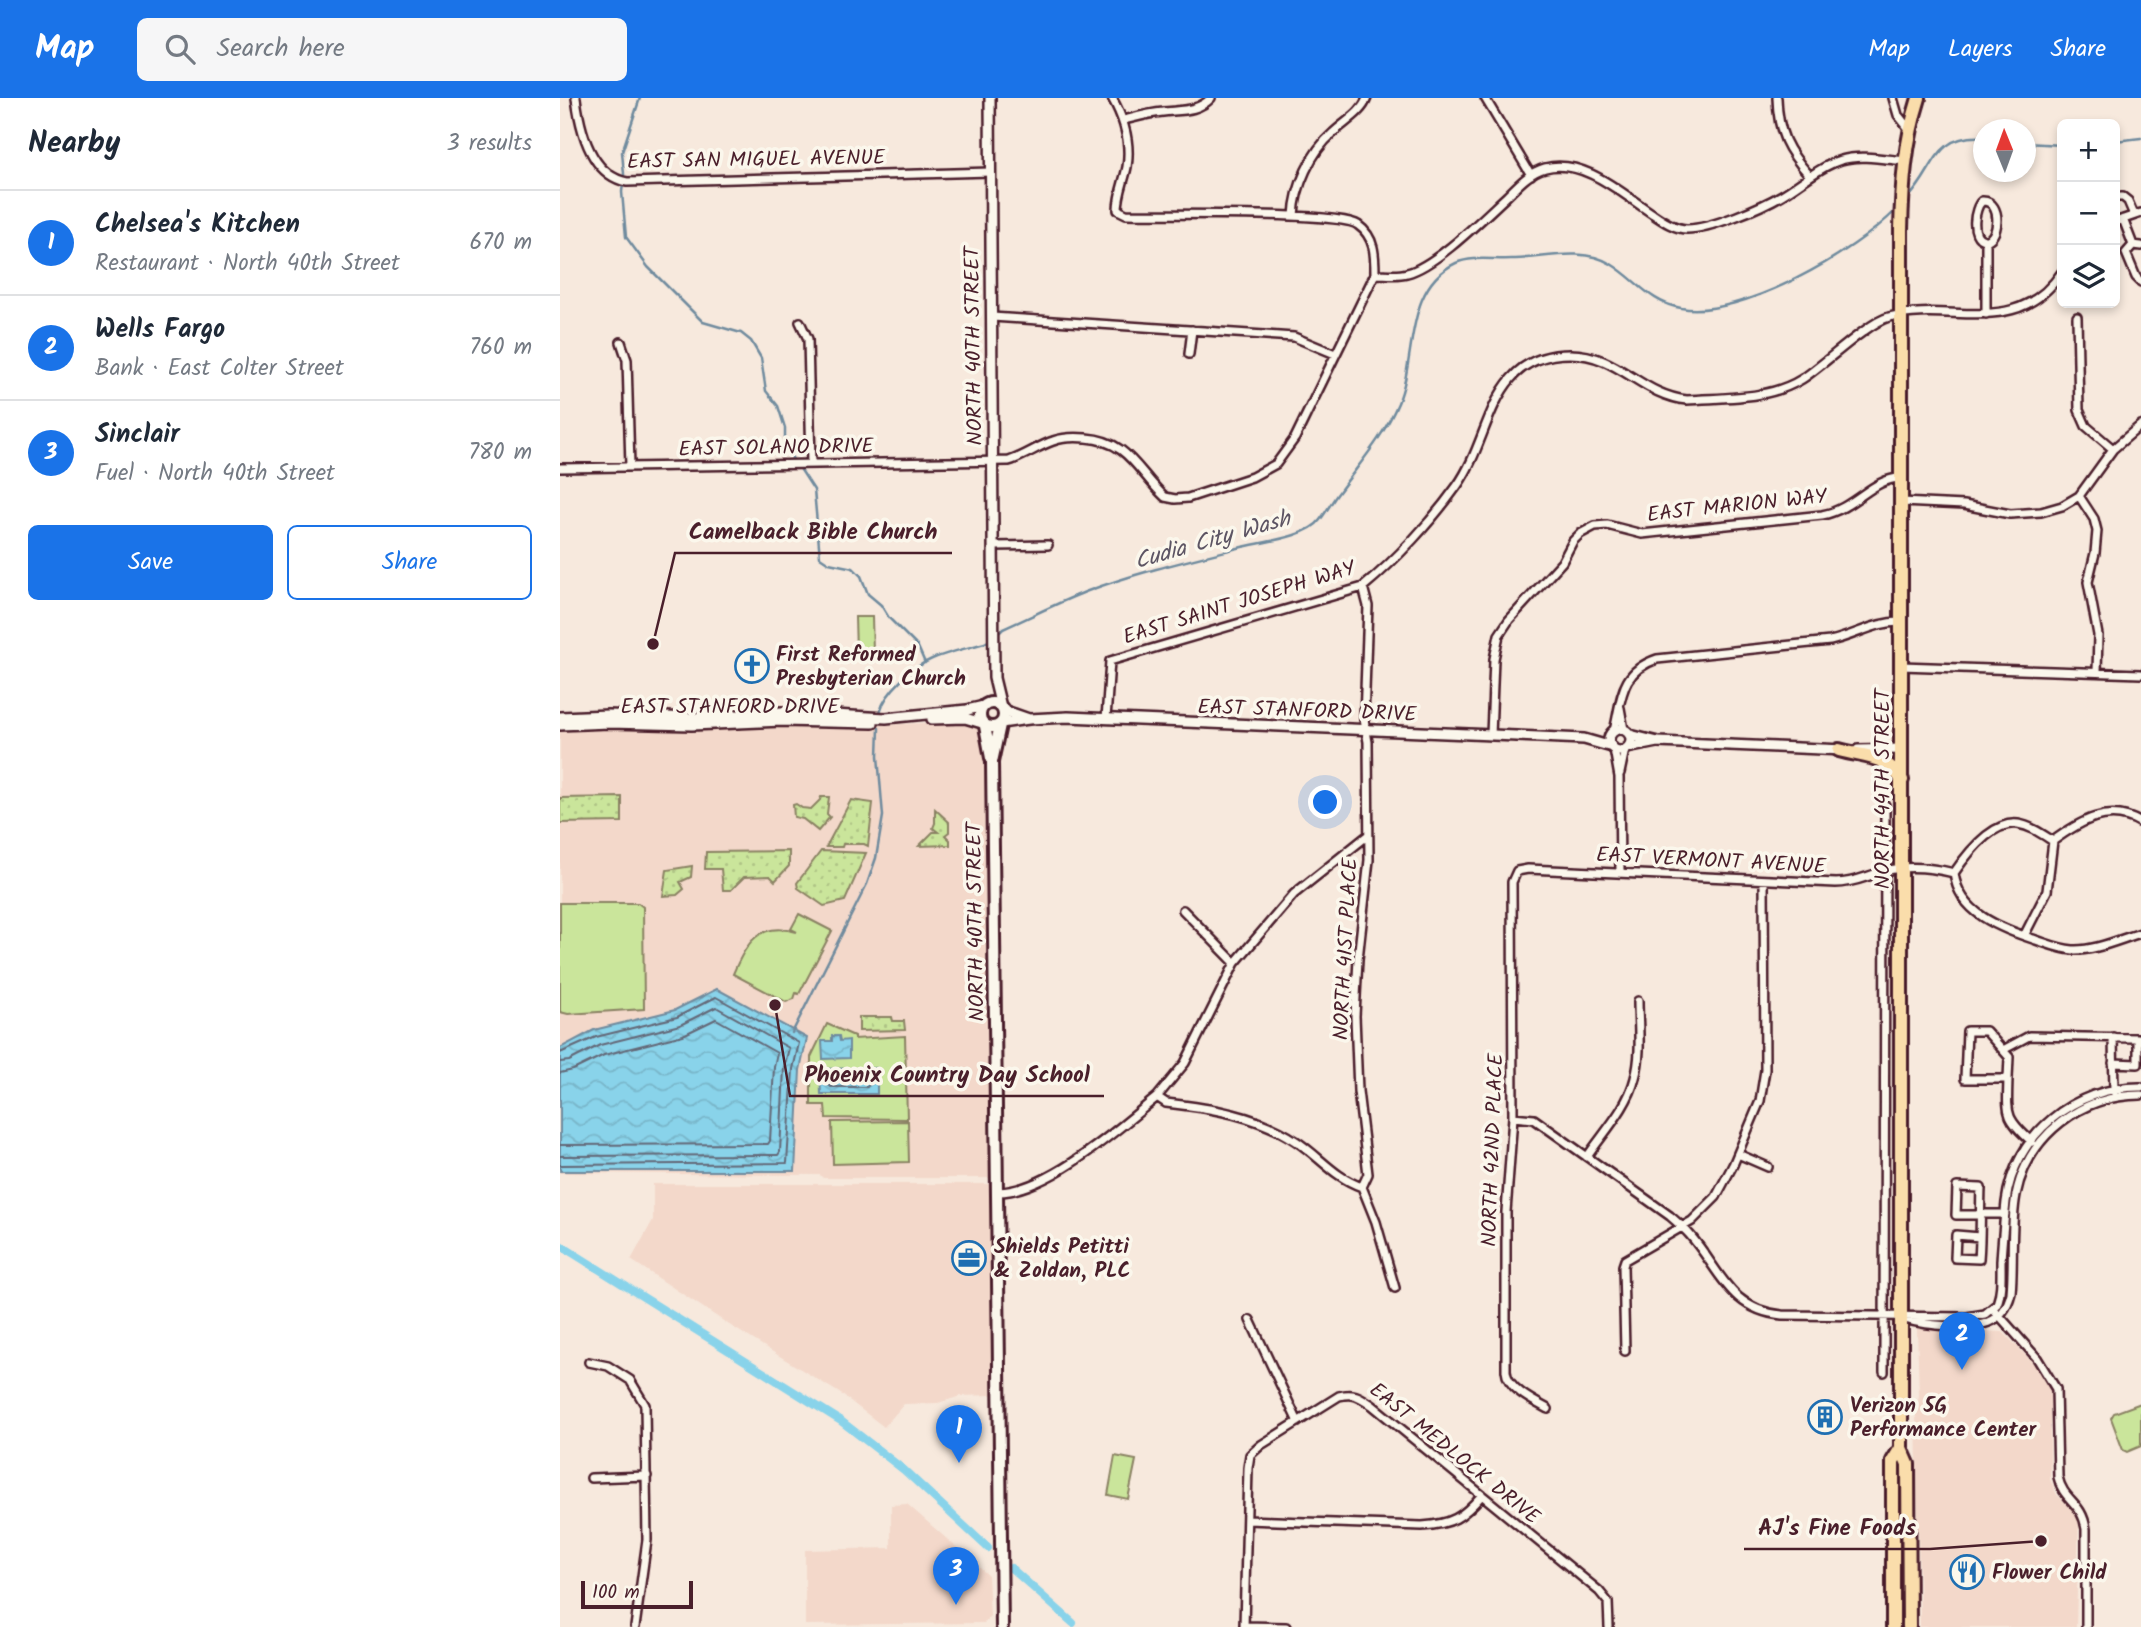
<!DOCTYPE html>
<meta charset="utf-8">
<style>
body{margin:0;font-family:Kalam,sans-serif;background:#f6f6f7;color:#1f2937}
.controls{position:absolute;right:21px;top:21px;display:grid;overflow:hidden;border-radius:10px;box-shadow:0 4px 10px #0003}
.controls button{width:63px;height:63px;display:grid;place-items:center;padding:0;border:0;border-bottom:2px solid #e0e1e3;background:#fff;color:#1f2937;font:35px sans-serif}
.compass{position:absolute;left:1413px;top:21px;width:63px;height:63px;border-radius:50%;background:#fff;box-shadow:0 4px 10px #0003;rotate:359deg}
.scale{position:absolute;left:21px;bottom:18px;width:112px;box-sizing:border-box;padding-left:7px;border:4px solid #4a1f2b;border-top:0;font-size:19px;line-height:24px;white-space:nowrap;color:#4a1f2b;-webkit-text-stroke:5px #fbf7ec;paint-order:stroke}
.you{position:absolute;left:766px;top:705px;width:24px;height:24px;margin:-18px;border:5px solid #fff;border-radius:50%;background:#1a73e8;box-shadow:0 0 0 10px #1a73e833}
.badge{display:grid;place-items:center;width:46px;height:46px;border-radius:50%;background:#1a73e8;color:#fff;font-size:23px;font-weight:700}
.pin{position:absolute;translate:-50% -58px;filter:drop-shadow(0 2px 4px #0008)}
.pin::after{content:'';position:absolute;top:37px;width:24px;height:21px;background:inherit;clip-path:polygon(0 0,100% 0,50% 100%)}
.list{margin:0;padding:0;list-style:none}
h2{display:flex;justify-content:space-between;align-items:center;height:91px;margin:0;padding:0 28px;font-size:30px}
h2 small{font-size:23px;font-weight:400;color:#747a83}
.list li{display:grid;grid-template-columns:46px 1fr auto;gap:21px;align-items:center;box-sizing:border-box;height:105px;padding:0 28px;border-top:2px solid #e0e1e3}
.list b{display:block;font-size:26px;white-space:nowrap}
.list p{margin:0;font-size:23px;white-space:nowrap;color:#747a83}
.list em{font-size:23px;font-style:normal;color:#747a83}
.actions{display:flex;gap:14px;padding:21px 28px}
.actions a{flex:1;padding:16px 0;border:2px solid #1a73e8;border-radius:10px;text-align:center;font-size:24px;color:#1a73e8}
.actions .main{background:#1a73e8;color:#fff}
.icon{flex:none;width:38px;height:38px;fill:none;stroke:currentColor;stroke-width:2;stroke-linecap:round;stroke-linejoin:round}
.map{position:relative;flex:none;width:1581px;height:1529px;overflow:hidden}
header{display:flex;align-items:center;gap:42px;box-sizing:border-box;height:98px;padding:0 35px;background:#1a73e8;color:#fff}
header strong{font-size:33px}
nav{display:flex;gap:38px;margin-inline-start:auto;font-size:24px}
.search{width:490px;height:63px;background:#f6f6f7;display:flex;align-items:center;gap:18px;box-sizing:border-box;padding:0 24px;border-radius:10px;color:#747a83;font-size:26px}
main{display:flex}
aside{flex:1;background:#fff}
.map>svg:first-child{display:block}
</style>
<header>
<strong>Map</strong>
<div class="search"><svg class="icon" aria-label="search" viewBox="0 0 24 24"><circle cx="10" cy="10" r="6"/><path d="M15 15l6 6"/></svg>Search here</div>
<nav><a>Map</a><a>Layers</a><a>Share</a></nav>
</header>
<main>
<aside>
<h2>Nearby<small>3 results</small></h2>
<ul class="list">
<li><span class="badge">1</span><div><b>Chelsea's Kitchen</b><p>Restaurant · North 40th Street</p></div><em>670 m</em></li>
<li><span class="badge">2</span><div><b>Wells Fargo</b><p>Bank · East Colter Street</p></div><em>760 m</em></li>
<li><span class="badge">3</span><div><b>Sinclair</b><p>Fuel · North 40th Street</p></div><em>780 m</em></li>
</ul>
<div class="actions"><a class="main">Save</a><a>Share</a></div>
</aside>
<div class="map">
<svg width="1581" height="1529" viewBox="0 0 1581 1529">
<defs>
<pattern id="grass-dots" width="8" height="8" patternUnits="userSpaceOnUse" patternTransform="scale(1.75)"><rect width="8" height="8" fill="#cae59b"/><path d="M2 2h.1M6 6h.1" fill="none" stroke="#afc486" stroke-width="1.8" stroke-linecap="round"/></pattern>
<pattern id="water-waves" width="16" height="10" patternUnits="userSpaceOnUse" patternTransform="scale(1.75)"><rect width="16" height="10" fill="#89d3ea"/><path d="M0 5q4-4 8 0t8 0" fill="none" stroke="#78b5c9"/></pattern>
</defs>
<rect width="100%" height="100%" fill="#f7e9dd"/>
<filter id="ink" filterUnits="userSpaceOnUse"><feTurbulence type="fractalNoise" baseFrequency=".0143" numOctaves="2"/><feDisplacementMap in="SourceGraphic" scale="14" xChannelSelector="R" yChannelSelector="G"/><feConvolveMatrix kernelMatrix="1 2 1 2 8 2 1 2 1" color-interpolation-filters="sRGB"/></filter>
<g filter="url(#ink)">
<path fill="#f3d8ca" d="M 406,623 L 422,630 L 425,649 L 430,847 L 430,1080 L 263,1080 L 260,1077 L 0,1075 L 0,631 L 133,632 L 233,627 L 278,629 Z
M 93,1086 L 430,1086 L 432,1297 L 401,1298 L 378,1305 L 344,1306 L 324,1329 L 281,1296 L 171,1228 L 71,1162 L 93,1122 Z
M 1357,1230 L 1443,1234 L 1475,1267 L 1490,1292 L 1490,1381 L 1497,1397 L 1519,1418 L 1516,1529 L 1360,1529 L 1356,1316 L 1359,1297 Z
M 347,1406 L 428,1477 L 430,1518 L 424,1525 L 245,1527 L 245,1452 L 331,1450 L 331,1407 Z"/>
<path fill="url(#grass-dots)" stroke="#8a8263" stroke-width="2" d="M 62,699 L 62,724 L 0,725 L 0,700 Z
M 261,699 L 269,699 L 267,716 L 270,719 L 258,733 L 243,721 L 234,719 L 233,707 L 236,706 L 242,710 L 251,711 L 260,702 Z
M 291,702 L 313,705 L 308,748 L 304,746 L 283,746 L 282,749 L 266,749 Z
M 375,711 L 389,724 L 389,734 L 385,737 L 390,742 L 390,747 L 359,748 L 373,734 L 378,734 L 373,730 L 375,725 Z
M 229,753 L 229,768 L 215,783 L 210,778 L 184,779 L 171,792 L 163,792 L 161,771 L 145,771 L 146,754 Z
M 261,753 L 306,755 L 285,803 L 264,808 L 238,790 L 237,785 Z
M 132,768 L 131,779 L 120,784 L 124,791 L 117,797 L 103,798 L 107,772 Z
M 299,919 L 332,919 L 333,923 L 344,923 L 345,932 L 299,933 Z"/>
<path fill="#cae59b" stroke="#8a8263" stroke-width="2" d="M 295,519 L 312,519 L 313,553 L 296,553 Z
M 0,805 L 78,805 L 83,809 L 84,911 L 8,916 L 0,914 Z
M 239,816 L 272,833 L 239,896 L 236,895 L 234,901 L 226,904 L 173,876 C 186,845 199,823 237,834 L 231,831 Z
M 267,926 L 294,938 L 294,941 L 345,938 L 347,1021 L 266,1020 L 265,1007 L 251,1007 L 251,959 Z
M 348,1023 L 349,1064 L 273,1066 L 272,1024 Z
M 1581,1305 L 1581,1348 L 1567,1354 L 1563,1352 L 1551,1320 L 1554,1315 Z
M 555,1358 L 576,1362 L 568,1401 L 548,1397 Z"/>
<path fill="url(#water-waves)" stroke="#708b9e" stroke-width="2" d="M 157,891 L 247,940 L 240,972 L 235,1073 L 0,1073 L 0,950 L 34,932 L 115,912 Z
M 272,938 L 279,938 L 280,943 L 289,942 L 289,960 L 263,961 L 262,943 L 272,943 Z
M 317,970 L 317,996 L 261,996 L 260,971 Z"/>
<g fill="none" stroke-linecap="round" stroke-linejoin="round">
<path stroke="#636777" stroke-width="2" d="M 0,955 L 36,939 L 117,919 L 156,899 L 239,945 L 233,971 L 227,1065 L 0,1067
M 0,964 L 9,963 L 40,947 L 120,927 L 156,909 L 229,950 L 224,970 L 220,1054 L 218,1057 L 0,1058
M 0,975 L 13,972 L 44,957 L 123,937 L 156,921 L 217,955 L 214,969 L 210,1043 L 208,1046 L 0,1047
M 307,977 L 310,985 L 307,989 L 271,989 L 268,986 L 268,980 L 270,978 Z"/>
<path stroke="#708b9e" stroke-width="2.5" d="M 80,0 L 62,54 L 64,76 L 62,94 L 66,139 L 88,169 L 143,224 L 181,235 L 191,243 L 201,260 L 206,293 L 218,308 L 225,330 L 225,349 L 234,363
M 1555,43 L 1581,40
M 1465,45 L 1502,47
M 1348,100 C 1376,72 1373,36 1423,39
M 239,369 L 254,392 L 260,459 L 269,465 L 293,470 L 301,478 L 308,496 L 321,507 L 329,520 L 358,549 L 365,565
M 437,537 L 443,531 C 470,519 497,505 525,494 C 575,475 630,462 682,449 C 702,444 748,439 760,422 C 767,413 772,403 779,394 C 800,365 824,338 838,305 C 857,261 843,190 896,165 C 912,158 934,162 951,161 C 983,161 1021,148 1051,166 C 1076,181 1090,205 1121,210 C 1181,221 1295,154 1336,112
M 320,614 C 325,594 353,569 372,561 C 389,554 408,550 425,545 L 431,541
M 232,935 L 307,786 L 316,760 L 323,718 L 318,658 L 319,630"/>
<path stroke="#89d3ea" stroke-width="8" d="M 0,1147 L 281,1323 L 344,1372 L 428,1450
M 451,1470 L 513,1525"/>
<g stroke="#4a1f2b" stroke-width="12">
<path id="minor" d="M 16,0 C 20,32 31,77 67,84 L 431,74
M 552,0 C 564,21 571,44 567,69 C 564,84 558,96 558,112 L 566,116 C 601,117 780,113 798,127 C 815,139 815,157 815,176
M 925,0 L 971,77
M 1217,0 C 1218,35 1227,52 1250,78
M 1333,0 L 1338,17 L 1350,32
M 564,22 C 576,19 590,15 603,14 C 620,12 638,14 651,0
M 1555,99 L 1563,99 L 1568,103 L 1574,117
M 1422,103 C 1444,102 1439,145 1424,142 C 1410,139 1414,110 1422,103 Z
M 734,118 C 735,89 751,54 773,35 C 784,24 802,15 807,0
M 1563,121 L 1573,147
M 1555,124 L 1581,115
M 1581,148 L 1573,147 L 1566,155 L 1576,179 L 1581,184
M 1426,216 L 1426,142
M 432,219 L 734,239 L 775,256
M 1517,219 L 1519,312 L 1526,328 L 1553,351
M 240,224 L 248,241 L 251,366
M 61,244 L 67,262 L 70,369
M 629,256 L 632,232
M 0,370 L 449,363 C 465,358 478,348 493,343 C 504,339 515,339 526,340 C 569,343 577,373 605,399 L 615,401 L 628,400 L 692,379 L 716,366 L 735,340 L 815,176 C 826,176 837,178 847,175 C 876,168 924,119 947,98 C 958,87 970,74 985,70 C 1025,60 1062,96 1093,116 C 1103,123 1115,131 1127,131 C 1150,131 1202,109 1222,97 C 1241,86 1259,69 1281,62 C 1300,56 1324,61 1344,63
M 1519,398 L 1534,421 L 1537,433 L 1535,455 L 1528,484 L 1538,537 L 1537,574
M 1341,404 L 1404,407 L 1450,416 L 1481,414 L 1502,408 L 1519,398 L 1553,351 L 1581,327
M 434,448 L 488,447
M 803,489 L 808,508 L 804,621 L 808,644 L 809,762 L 798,861 L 795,918 L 798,993 L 808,1076 L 802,1089 L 816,1124 L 835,1190
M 1341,568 L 1581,576
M 1060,610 L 1064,632
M 546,621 L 550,563 L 803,489 C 836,462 872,423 897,388 C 933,338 928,256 1010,256 C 1059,256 1080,297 1127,302 C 1164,299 1209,302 1242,281 C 1264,267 1307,225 1329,219 C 1393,203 1457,241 1502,174
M 1054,633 C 1062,601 1059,574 1097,561 L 1270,543 C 1295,538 1316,523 1342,524
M 931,637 L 934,561 L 939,537 L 949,522 L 1002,464 L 1013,443 L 1020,436 L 1035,428 L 1047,427 L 1082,436 L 1262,417 C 1295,411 1312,380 1341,380
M 1054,651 L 1059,679 L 1060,775
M 1060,675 L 1065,651
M 1394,775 C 1399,816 1441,830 1476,842 C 1488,846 1500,851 1513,852 C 1535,853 1560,841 1581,835
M 1394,775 C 1407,756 1432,723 1458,726 C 1471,728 1482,736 1493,743 C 1519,724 1549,705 1581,725
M 623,812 L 675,865
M 1464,838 L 1487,793 L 1493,743
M 1407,933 L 1426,933 L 1449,959 L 1448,981 L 1405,981 Z
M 1553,939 L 1554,994
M 1443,952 L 1469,938 L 1578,940 L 1578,966 L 1553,965
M 1448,981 C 1447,1017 1445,1020 1472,1044
M 597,999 L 625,965 L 675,865 L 734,796 L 807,738
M 953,1019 L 974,1021 L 1110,1118 C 1117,1124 1124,1130 1130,1137 C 1160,1171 1169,1212 1222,1217 L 1407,1219 L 1425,1216 L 1437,1206 C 1442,1193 1441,1178 1441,1163 C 1442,1144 1444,1124 1446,1104 C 1454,1037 1515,988 1581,989
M 1178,1056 L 1208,1069
M 1027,1059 C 1044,1034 1068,1009 1075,980 C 1082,956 1078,928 1078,903
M 438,1094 C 488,1094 559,1030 597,999 L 606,1005 C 651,1010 697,1017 736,1043 C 759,1058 775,1080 802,1089
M 1420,1139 L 1396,1137 L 1395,1160 L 1419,1161 C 1421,1137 1420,1114 1421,1090 L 1397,1089 L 1396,1117 L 1417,1117 L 1419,1116 L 1445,1116
M 1436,1214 L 1477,1260 L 1496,1291 L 1498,1379 C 1503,1403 1522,1403 1526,1431 L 1526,1529
M 1342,1220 C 1359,1226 1373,1227 1391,1228 C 1419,1229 1443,1228 1451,1195 C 1454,1163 1450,1129 1456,1097 C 1468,1037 1521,997 1581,997
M 690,1222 L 738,1324
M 1065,1253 L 1063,1168 L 1065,1162 L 1132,1123 L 1156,1099 L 1173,1067 L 1200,1003 L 1205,972 L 1204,782
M 29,1264 L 48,1268 L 70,1282 L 85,1307 L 87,1442 L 75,1529
M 1324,1274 L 1325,707
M 988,1311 C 973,1303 947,1290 946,1273 L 946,1114 L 953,1019 L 952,784 L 957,773 L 968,771 L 1276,785 C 1295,785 1308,777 1326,773 C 1347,767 1373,770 1394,775
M 31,1380 L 87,1378
M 687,1422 L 862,1428 C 892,1426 902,1420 922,1397
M 684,1528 L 726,1529
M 684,1529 L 688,1370 L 690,1357 L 701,1347 L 779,1298 C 794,1294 800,1299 812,1307 L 1039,1493 L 1048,1504 L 1049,1529"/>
</g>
<g stroke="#4a1f2b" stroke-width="14">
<path id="tertiary" d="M 430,0 L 434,580 L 441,609
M 443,612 L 469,621
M 0,619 L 48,617 L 134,620 L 222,614 L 326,620 L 407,612 L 424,608
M 372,621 L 405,620 L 422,625
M 441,625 L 469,621 L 508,619 L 1024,641 L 1052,649
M 0,627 L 49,625 L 132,627 L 222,623 L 313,625
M1049 642a11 11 0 1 1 22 0a11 11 0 1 1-22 0Z
M 1070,637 L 1098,644 L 1284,652
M 1067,650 L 1097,644
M 1298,652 L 1342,651"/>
</g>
<g stroke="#4a1f2b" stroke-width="16">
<path id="secondary" d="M420 617a12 12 0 1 1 24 0a12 12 0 1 1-24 0Z
M 440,627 L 432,664 L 442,1529
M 425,628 L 431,660"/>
</g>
<g stroke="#4a1f2b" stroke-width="18">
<path id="primary" d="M 1279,652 C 1308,660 1322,655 1342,682
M 1333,1529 L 1333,1363 L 1341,1350
M 1349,1529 L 1348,1366 L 1341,1350 L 1341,132 C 1342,87 1345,44 1359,0"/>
</g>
<use href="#minor" stroke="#fbf7ec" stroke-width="7"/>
<use href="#tertiary" stroke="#fbf7ec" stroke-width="9"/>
<use href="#secondary" stroke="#fbf7ec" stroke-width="10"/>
<use href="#primary" stroke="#faddab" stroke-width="12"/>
</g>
</g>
<defs>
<g id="church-ring" transform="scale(1.75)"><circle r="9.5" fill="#fbf7ec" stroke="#1f6fb2" stroke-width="1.5"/><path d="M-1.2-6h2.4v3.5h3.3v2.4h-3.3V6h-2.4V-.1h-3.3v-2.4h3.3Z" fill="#1f6fb2"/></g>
<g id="office-ring" transform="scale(1.75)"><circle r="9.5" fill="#fbf7ec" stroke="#1f6fb2" stroke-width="1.5"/><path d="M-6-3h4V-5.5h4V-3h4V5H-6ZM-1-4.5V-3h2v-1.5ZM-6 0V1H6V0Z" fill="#1f6fb2"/></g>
<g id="building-ring" transform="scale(1.75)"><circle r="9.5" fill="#fbf7ec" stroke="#1f6fb2" stroke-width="1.5"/><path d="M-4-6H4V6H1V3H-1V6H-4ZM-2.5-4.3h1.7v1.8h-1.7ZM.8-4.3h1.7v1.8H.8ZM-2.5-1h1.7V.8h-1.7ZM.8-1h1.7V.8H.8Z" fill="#1f6fb2"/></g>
<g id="restaurant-ring" transform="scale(1.75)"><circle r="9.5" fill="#fbf7ec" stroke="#1f6fb2" stroke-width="1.5"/><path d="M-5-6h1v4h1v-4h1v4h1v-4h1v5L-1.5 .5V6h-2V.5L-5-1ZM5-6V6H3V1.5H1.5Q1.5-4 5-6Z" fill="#1f6fb2"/></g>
</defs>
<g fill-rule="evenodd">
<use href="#church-ring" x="192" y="568"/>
<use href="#office-ring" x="409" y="1160"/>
<use href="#building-ring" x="1265" y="1319"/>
<use href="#restaurant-ring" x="1407" y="1474"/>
</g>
<g text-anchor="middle" stroke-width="7" stroke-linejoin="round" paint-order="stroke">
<g font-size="21" fill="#4a1f2b" stroke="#fbf7ec">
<text transform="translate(196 61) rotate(-1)" y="7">EAST SAN MIGUEL AVENUE</text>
<text transform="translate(413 248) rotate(-91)" y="7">NORTH 40TH STREET</text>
<text transform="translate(216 349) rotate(-1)" y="7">EAST SOLANO DRIVE</text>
<text transform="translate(1177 407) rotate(-6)" y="7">EAST MARION WAY</text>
<text transform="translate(679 504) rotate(-17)" y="7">EAST SAINT JOSEPH WAY</text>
<text x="170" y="615">EAST STANFORD DRIVE</text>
<text transform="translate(747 612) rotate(2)" y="7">EAST STANFORD DRIVE</text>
<text transform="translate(1322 691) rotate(-90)" y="7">NORTH 44TH STREET</text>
<text transform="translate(1151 762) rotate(3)" y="7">EAST VERMONT AVENUE</text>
<text transform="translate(415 824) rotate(-91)" y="7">NORTH 40TH STREET</text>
<text transform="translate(785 851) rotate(-87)" y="7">NORTH 41ST PLACE</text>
<text transform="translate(932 1052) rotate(-88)" y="7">NORTH 42ND PLACE</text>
<text transform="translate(895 1355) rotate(39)" y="7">EAST MEDLOCK DRIVE</text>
</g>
<g font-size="21" font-weight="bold" fill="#4a1f2b" stroke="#fbf7ec" text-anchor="start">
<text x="216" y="563">First Reformed<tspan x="216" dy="24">Presbyterian Church</tspan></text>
<text x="434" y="1155">Shields Petitti<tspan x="434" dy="24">&amp; Zoldan, PLC</tspan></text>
<text x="1290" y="1314">Verizon 5G<tspan x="1290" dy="24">Performance Center</tspan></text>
<text x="1432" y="1481">Flower Child</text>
</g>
<g font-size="23" font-style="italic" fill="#5d5564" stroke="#fbf7ec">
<text transform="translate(652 441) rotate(-16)" y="8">Cudia City Wash</text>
</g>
</g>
<path fill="none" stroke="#4a1f2b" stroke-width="2.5" d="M93 546L115 455H392M215 907L230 998H544M1481 1443L1370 1451H1184"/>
<g fill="#4a1f2b" stroke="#fbf7ec" stroke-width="2.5">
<circle cx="93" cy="546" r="7"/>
<circle cx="215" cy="907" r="7"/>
<circle cx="1481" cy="1443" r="7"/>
</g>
<g font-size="23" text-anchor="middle" font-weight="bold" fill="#4a1f2b" stroke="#fbf7ec" stroke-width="7" stroke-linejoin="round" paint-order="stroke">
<text x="253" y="441">Camelback Bible Church</text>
<text x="387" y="984">Phoenix Country Day School</text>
<text x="1277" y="1437">AJ's Fine Foods</text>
</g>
</svg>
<div class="controls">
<button>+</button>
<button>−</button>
<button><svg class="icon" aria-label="layers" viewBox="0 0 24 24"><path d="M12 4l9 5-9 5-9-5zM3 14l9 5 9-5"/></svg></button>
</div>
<svg class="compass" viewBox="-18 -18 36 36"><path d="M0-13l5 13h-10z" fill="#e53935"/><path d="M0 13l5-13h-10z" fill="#747a83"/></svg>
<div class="scale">100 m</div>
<div class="you"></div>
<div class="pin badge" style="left:399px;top:1365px">1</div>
<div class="pin badge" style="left:1402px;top:1272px">2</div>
<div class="pin badge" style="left:396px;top:1507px">3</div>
</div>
</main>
